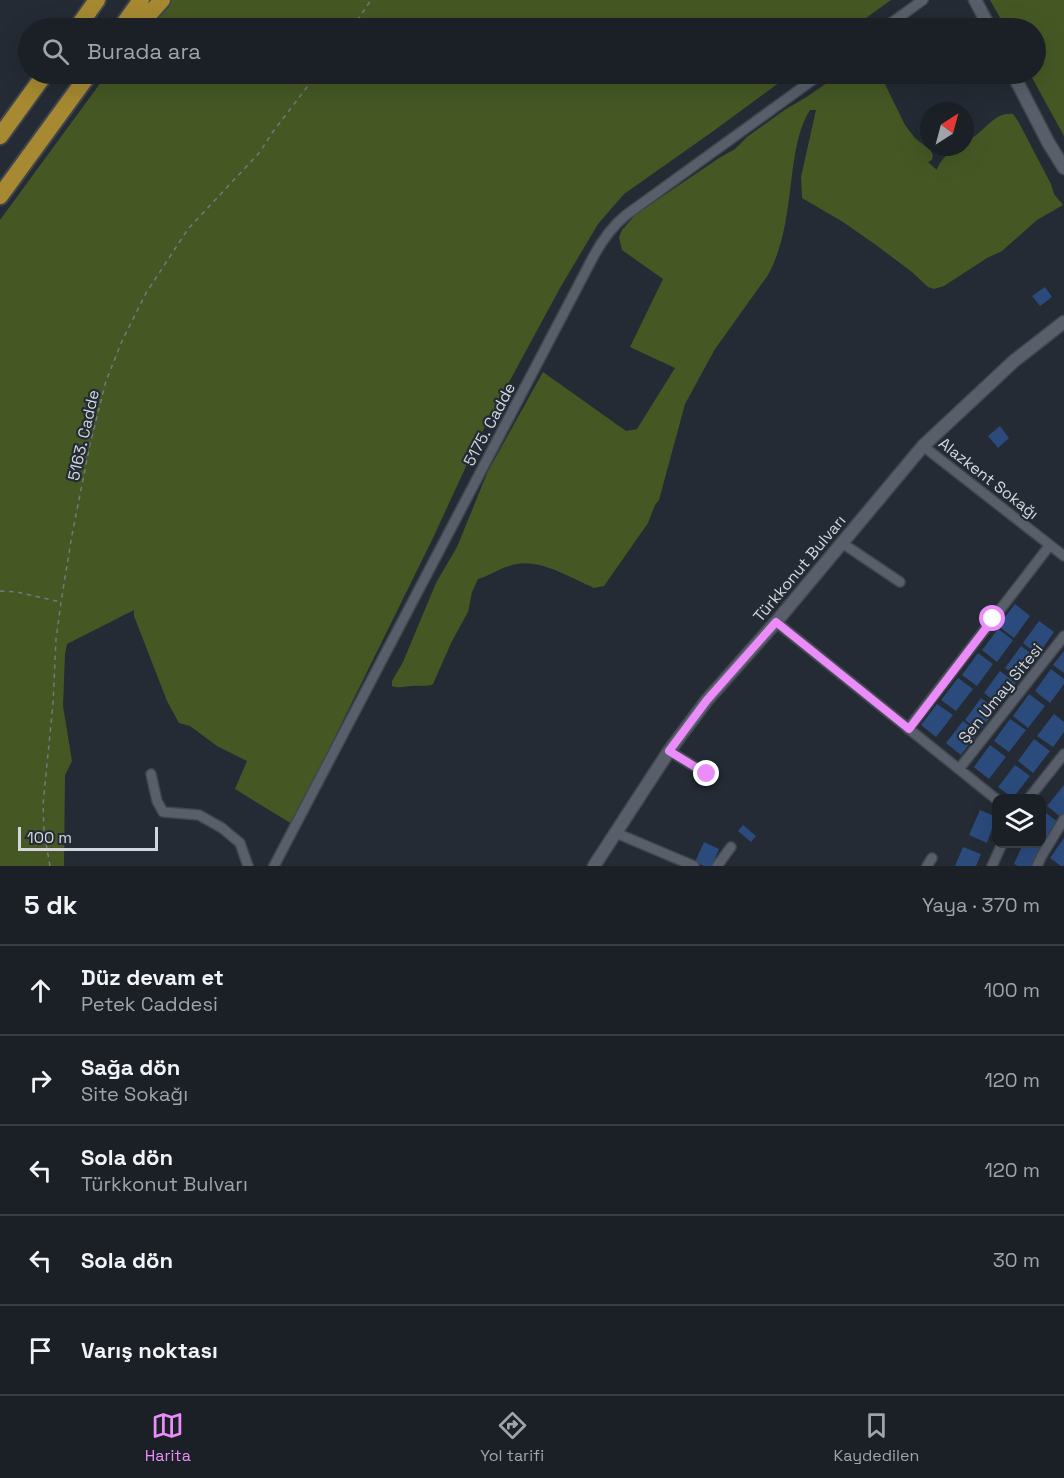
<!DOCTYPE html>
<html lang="tr">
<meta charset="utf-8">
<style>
body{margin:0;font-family:"Space Grotesk",sans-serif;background:#282d33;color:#f1f3f6}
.controls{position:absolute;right:18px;bottom:18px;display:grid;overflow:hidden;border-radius:12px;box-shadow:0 6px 24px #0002}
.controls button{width:54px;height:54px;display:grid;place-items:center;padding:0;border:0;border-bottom:2px solid #393e44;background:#1b2027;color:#f1f3f6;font:30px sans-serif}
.compass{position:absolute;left:920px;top:102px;width:54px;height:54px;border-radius:50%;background:#1b2027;box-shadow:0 6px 24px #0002;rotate:36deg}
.scale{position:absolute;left:18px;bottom:15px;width:140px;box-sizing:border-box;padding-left:6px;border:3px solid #d3d7dd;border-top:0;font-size:16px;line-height:21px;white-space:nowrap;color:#d3d7dd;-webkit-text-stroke:4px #242b34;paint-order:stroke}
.stop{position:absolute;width:18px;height:18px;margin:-14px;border:4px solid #ec8cfa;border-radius:50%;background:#fff}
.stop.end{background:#ec8cfa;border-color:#fff;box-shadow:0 2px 6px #0008}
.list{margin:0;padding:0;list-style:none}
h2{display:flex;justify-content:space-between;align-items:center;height:78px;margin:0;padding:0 24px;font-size:26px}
h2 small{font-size:20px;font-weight:400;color:#a0a3a7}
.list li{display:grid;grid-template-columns:39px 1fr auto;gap:18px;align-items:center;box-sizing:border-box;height:90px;padding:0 24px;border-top:2px solid #393e44}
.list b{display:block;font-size:22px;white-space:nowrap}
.list p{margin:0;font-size:20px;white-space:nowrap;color:#a0a3a7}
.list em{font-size:20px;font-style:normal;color:#a0a3a7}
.icon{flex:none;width:33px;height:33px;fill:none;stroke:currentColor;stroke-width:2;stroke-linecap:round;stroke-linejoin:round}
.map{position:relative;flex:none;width:1064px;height:866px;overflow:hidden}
.search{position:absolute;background:#1b2027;box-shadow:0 6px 24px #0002;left:18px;right:18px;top:18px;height:66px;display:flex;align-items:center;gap:15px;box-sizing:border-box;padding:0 21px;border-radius:33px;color:#a0a3a7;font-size:22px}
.sheet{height:528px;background:#1b2027}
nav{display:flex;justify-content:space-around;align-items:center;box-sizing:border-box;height:84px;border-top:2px solid #393e44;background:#1b2027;font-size:16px;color:#a0a3a7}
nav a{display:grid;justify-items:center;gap:3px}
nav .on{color:#ec8cfa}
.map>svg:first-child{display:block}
</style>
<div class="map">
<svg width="1064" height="866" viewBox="0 0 1064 866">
<rect width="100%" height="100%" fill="#242b34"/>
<path fill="#455824" d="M 158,0 L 891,0 L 852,28 L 138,28 Z
M 990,0 L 1064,0 L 1064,136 L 1030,74 L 1036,74 L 1036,28 L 1006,28 Z
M 107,74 L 791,74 L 712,132 L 624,194 L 598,224 L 560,288 L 481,434 L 432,540 L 292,824 L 235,789 L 247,761 L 217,746 L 190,726 L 179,723 L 167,701 L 134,616 L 134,610 L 67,644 L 65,654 L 63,706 L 72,761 L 65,775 L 64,866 L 0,866 L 0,220 Z
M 840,74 L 880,74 L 905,125 L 915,138 L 930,150 L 933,155 L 932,160 L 928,162 L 937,170 C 939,160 954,147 965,147 L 965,142 C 971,139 977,135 982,130 C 991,122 999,112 1013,114 L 1018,121 L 1051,184 L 1054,194 L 1063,205 L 1037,220 L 1002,251 L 987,258 L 944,286 L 934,289 L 928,287 L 912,272 L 876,245 L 843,222 L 802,198 L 801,177 L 816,110 L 810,110 C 799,127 796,148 793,167 C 788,204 786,242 768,275 L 715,349 L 685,404 L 659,500 L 655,505 L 648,523 L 604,586 L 594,588 C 568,577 537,556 509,566 C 498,569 489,576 478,579 L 472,592 L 468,612 L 452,641 L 433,684 C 426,687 420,685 412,686 C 404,686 400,689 392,686 L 392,681 L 403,662 L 436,583 L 457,547 L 488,471 L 543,372 L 626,431 L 637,429 L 675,368 L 630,347 L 663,279 L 622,250 L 619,237 L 622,230 L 635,215 L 719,158 L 735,149 L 747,137 L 786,109 L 805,98 Z"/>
<path fill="#2b4b7d" d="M 917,24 L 933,28 L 908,28 Z
M 1045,287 L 1052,297 L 1040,306 L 1032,296 Z
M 1000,426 L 1009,438 L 998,448 L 988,436 Z
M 1015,604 L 1030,616 L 1014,638 L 998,626 Z
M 1039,621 L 1054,632 L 1038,655 L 1023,643 Z
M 998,629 L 1013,640 L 997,662 L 982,650 Z
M 1021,646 L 1036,657 L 1020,679 L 1005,668 Z
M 1064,651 L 1064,673 L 1053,665 Z
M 978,653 L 993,664 L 977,686 L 962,675 Z
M 1051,669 L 1064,679 L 1064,684 L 1050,703 L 1035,691 Z
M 1000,671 L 1016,683 L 999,705 L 984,693 Z
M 958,678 L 973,689 L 956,711 L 941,700 Z
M 1029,694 L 1045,706 L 1028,728 L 1013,716 Z
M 981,698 L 996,709 L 980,731 L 965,720 Z
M 937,704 L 953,715 L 936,737 L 921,725 Z
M 1054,714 L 1064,722 L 1064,732 L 1053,747 L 1037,736 Z
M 1010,719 L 1026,730 L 1009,752 L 994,741 Z
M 963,721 L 978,733 L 961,755 L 946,743 Z
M 1034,739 L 1050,751 L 1033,773 L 1018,761 Z
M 990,745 L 1006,757 L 989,779 L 974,767 Z
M 1015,765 L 1030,776 L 1013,798 L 998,787 Z
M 1064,785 L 1064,815 L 1062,818 L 1047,806 Z
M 980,810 L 996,817 L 987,843 L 969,835 Z
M 1043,811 L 1058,822 L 1042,845 L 1042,813 Z
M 743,825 L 756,836 L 751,842 L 738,831 Z
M 1064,838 L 1064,866 L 1061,866 L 1050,858 Z
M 704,842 L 719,849 L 712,866 L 704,866 L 695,862 Z
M 1023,844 L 1035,844 L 1042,846 L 1034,866 L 1018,866 L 1014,864 Z
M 963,847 L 981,854 L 976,866 L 955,866 Z"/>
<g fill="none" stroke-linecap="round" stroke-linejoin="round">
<g stroke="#41464e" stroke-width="12">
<path id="street" d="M 884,28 L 923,0
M 923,446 L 1064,556
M 842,543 L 900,582
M 776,622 L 996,799
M 908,729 L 1050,545
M 669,751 L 707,774
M 959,769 L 1064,636
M 151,774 L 157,801 L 163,812 L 199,815 L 222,828 L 240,843 L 248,866
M 1029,798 L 1064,754
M 616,833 L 694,866
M 274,866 L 590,263 C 599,245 610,228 626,215 L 821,74
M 717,866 L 731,847
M 927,866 L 932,858
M 992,866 L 1002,844
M 1037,866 L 1041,857 L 1064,819"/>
</g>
<g stroke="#41464e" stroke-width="15">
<path id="secondary" d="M 975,0 L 990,28
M 1013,74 L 1048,142 L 1064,168
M 594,866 L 669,751 L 707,700 L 776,622 L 923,446 L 1014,361 L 1064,322"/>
</g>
<g stroke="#41464e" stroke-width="20">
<path id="highway" d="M 77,28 L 97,0
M 121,28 L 141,0
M 137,28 L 162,0
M 0,136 L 45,74
M 0,196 L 89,74"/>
</g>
<path stroke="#737880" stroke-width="1.5" stroke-dasharray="4.5 4.5" stroke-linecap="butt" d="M 352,28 L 371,0
M 0,591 L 17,592 L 61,602
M 50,866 L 44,832 L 43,804 L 53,704 L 56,639 L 61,602 L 72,535 L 90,444 L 106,381 L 122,341 L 146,293 L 188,229 L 260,152 L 272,133 L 317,74"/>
<use href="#street" stroke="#585f6a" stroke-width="9"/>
<use href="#secondary" stroke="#585f6a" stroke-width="12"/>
<use href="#highway" stroke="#a68931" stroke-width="16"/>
</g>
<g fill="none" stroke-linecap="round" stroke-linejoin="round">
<path stroke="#ec8cfa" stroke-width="8" d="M 707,774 L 669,751 L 707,700 L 776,622 L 909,729 L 993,619"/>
</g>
<g text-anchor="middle" stroke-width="4.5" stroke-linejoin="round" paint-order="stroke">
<g font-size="16" fill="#d3d7dd" stroke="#242b34">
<text transform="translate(489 424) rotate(-62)" y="6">5175. Cadde</text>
<text transform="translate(83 435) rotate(-77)" y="6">5163. Cadde</text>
<text transform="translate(989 478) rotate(38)" y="6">Alazkent Sokağı</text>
<text transform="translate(799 568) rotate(-50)" y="6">Türkkonut Bulvarı</text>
<text transform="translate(1000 693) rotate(-51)" y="6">Şen Umay Sitesi</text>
</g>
</g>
</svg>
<div class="controls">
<button><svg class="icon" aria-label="layers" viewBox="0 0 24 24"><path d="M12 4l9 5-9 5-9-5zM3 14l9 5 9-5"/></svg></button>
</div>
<svg class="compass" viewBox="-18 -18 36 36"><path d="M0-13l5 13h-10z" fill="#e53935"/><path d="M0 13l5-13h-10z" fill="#a0a3a7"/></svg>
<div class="scale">100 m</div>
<div class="stop" style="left:993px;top:619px"></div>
<div class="stop end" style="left:707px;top:774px"></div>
<div class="search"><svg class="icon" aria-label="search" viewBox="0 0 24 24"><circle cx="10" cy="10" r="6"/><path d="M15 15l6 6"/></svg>Burada ara</div>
</div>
<section class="sheet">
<h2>5 dk<small>Yaya · 370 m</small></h2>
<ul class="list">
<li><svg class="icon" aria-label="ahead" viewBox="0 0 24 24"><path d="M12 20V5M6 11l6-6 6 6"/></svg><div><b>Düz devam et</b><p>Petek Caddesi</p></div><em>100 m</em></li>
<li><svg class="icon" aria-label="right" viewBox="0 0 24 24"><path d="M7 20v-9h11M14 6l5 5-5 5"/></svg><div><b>Sağa dön</b><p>Site Sokağı</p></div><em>120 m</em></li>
<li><svg class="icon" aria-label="left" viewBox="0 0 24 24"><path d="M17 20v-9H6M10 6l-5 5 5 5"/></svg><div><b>Sola dön</b><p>Türkkonut Bulvarı</p></div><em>120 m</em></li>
<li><svg class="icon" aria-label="left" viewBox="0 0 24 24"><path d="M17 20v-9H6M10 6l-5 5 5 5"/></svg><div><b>Sola dön</b></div><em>30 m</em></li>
<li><svg class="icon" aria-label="arrive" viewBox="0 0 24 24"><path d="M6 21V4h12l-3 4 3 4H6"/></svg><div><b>Varış noktası</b></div></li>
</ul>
</section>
<nav>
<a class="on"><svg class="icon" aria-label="map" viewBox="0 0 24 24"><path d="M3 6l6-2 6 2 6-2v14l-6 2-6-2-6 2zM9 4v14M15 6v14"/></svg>Harita</a>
<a><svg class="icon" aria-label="directions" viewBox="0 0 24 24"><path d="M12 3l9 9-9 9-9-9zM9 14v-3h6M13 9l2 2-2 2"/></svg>Yol tarifi</a>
<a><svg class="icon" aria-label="saved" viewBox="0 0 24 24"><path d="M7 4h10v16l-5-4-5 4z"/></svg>Kaydedilen</a>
</nav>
